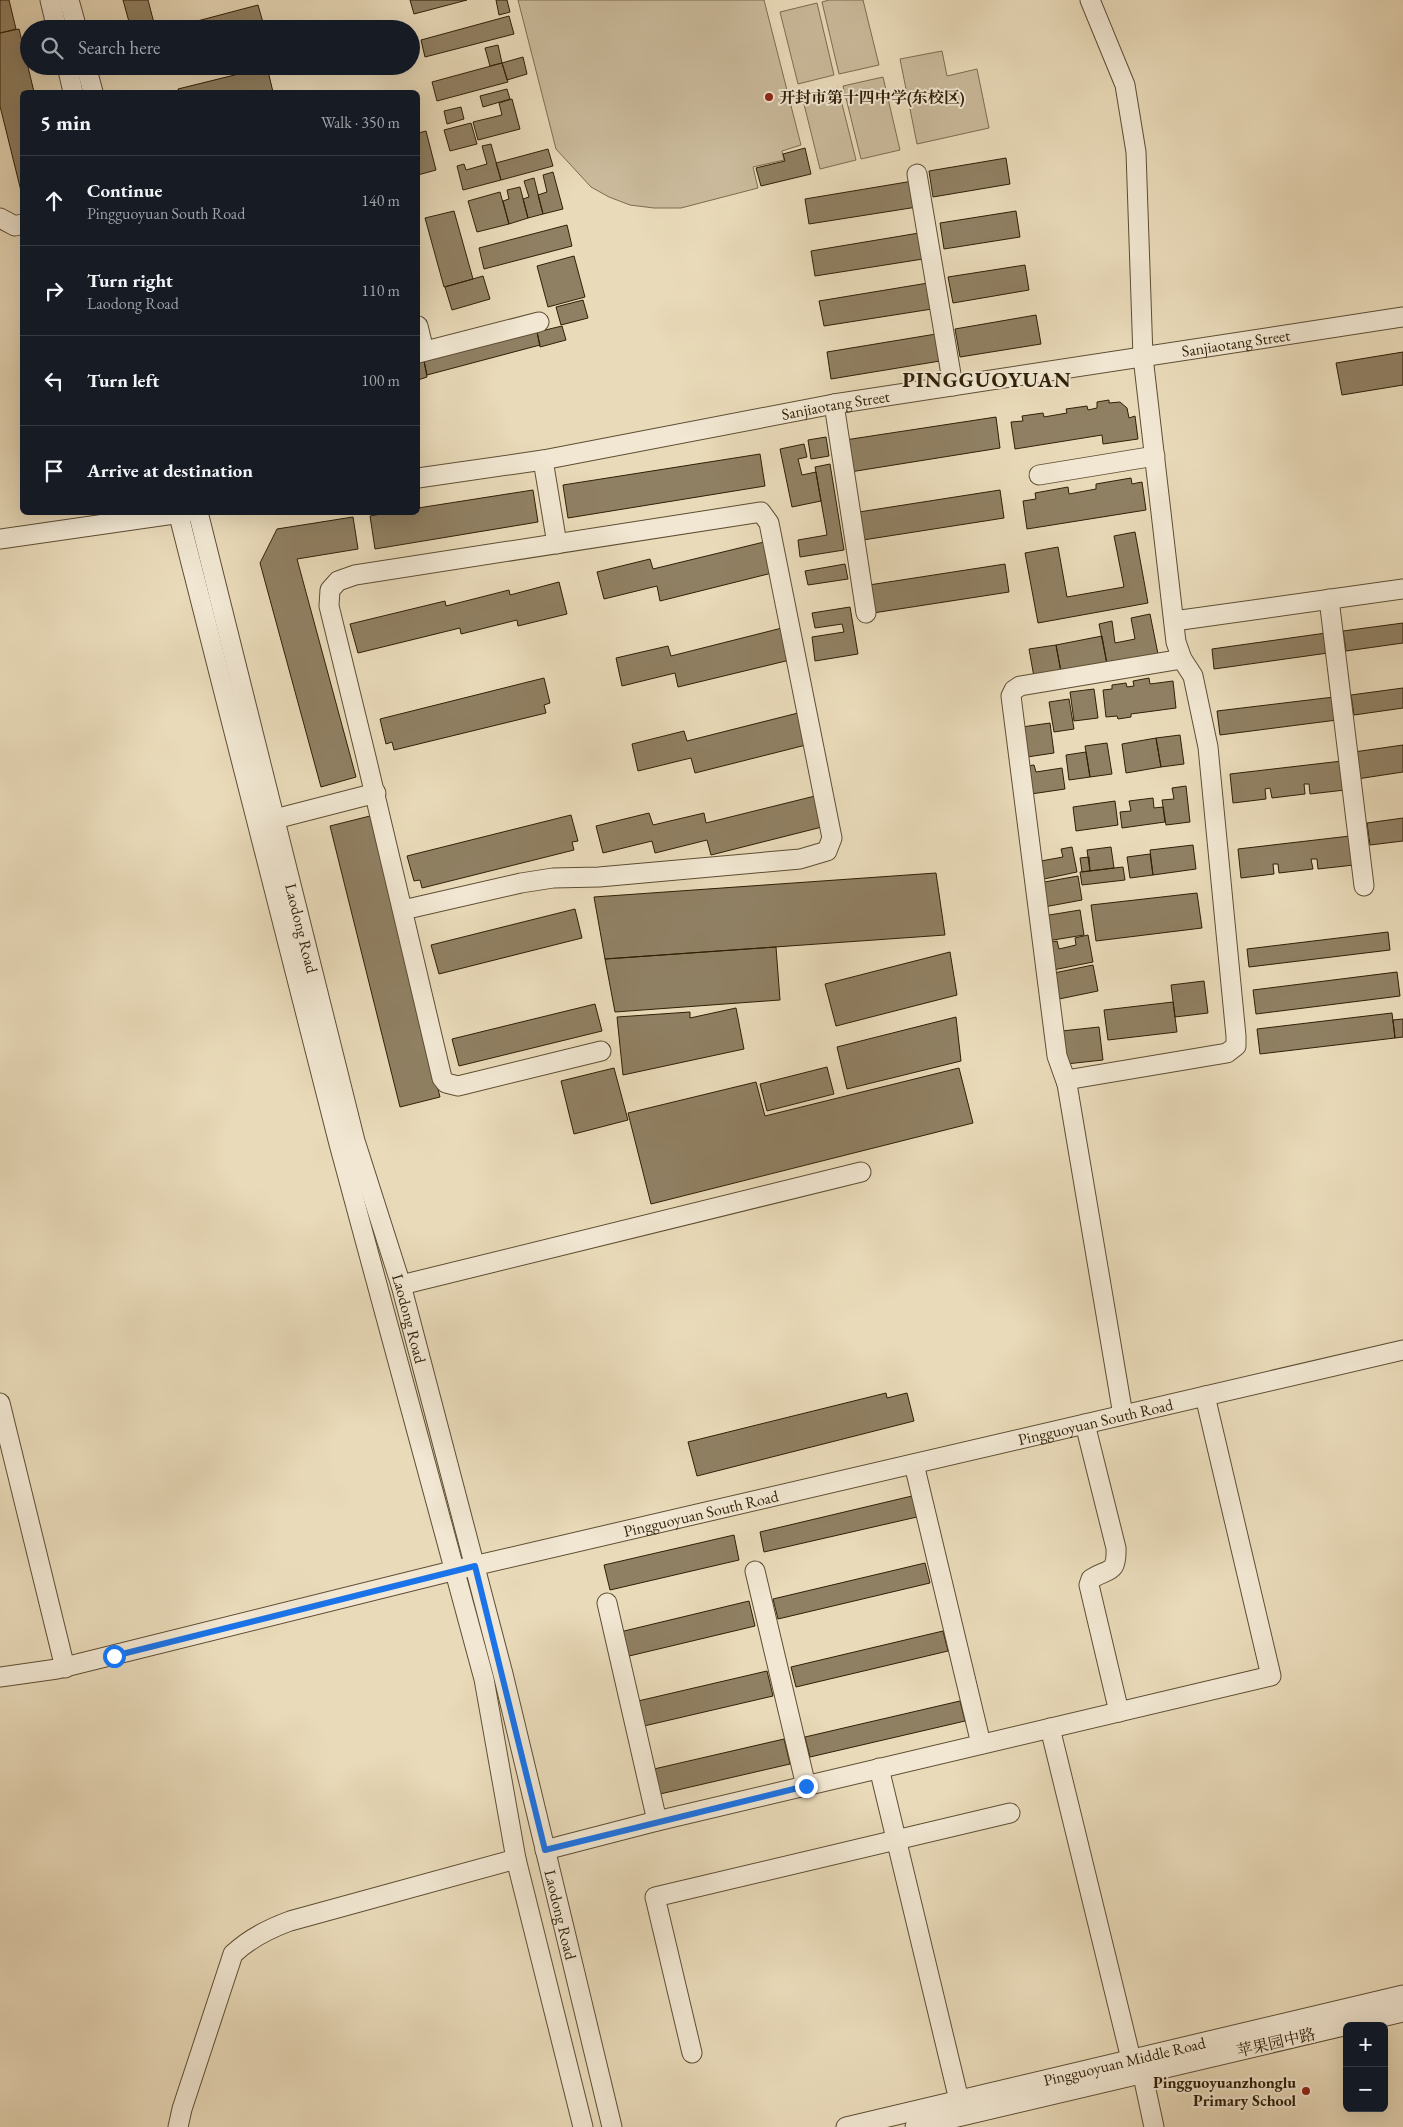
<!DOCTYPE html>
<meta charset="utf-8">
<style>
body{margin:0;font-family:"EB Garamond","Noto Serif SC",serif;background:#20242c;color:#f1f3f6}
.controls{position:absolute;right:15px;bottom:15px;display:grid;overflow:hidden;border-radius:8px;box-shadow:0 5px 20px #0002}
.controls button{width:45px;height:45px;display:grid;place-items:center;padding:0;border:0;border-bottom:1px solid #363941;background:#171b24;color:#f1f3f6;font:25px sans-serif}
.stop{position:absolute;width:15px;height:15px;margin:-11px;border:4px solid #1a73e8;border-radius:50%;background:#fff}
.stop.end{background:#1a73e8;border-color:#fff;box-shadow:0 1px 5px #0008}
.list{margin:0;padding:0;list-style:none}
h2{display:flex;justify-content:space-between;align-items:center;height:65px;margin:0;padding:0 20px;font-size:21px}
h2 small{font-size:16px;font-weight:400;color:#9ea1a6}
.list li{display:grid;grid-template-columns:32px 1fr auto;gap:15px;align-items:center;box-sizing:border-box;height:90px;padding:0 20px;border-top:1px solid #363941}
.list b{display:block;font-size:19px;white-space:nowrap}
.list p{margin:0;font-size:16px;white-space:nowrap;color:#9ea1a6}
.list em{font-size:16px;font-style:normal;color:#9ea1a6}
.icon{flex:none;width:28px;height:28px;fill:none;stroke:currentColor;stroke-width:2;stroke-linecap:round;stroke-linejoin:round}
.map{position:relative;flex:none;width:1403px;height:2127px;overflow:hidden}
.search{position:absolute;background:#171b24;box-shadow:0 5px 20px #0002;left:20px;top:20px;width:400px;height:55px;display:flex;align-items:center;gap:12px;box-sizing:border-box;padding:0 18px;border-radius:28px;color:#9ea1a6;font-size:19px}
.panel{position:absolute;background:#171b24;box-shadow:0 5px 20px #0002;left:20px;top:90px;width:400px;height:425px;border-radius:8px}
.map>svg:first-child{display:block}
</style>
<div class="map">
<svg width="1403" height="2127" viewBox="0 0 1403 2127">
<rect width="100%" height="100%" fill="#e9dab9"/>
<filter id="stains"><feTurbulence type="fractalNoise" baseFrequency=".004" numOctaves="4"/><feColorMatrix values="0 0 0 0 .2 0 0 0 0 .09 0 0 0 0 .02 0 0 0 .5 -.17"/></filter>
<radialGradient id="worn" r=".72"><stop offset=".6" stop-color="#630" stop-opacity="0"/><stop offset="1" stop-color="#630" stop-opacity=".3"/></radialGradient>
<path fill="#caba9b" stroke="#7d6c50" d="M 518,0 L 764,0 L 801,145 L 782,151 L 784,160 L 753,167 L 758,188 L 681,208 L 654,208 L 630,205 L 609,197 L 591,187 L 556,149 Z
M 829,0 L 863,0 L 879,65 L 839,74 L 822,2 Z
M 817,3 L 834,75 L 798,84 L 780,12 Z
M 942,51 L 947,76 L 977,69 L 989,128 L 917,144 L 900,59 Z
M 883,77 L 900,150 L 861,159 L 843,86 Z
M 838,88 L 856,160 L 820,169 L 802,96 Z"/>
<path fill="#908063" stroke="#301f06" d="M 0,0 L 9,0 L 16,29 L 0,33 Z
M 123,0 L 148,0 L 154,23 L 131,29 Z
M 410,0 L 467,0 L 414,14 Z
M 496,0 L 507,0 L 510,12 L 499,15 Z
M 258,5 L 264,26 L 255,29 L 167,29 Z
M 509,16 L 514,34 L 425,57 L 421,40 Z
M 19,29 L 34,92 L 22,92 L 22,190 L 21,191 L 0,106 L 0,33 Z
M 498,45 L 502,63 L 490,66 L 485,48 Z
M 523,57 L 527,74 L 507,80 L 502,63 Z
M 502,63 L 508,82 L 437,101 L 432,82 Z
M 267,67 L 273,92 L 179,92 L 178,89 Z
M 507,89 L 510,99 L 483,107 L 480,96 Z
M 512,99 L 520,129 L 478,140 L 473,122 L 502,115 L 499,103 Z
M 461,107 L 464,119 L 447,124 L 444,111 Z
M 471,123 L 477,144 L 450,151 L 444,130 Z
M 426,131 L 436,170 L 418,175 L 418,133 Z
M 491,144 L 501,180 L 463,190 L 457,166 L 464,164 L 466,170 L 487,164 L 482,146 Z
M 805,148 L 811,174 L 761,186 L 756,168 L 785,161 L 783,154 Z
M 548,149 L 553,166 L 501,180 L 496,163 Z
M 1006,158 L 1010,184 L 933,197 L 929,171 Z
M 553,172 L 563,209 L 543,214 L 538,195 L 547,192 L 543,175 Z
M 534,178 L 543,214 L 528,218 L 523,199 L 529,197 L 524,181 Z
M 913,181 L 917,207 L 809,224 L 805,199 Z
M 520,187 L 528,218 L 509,224 L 503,201 L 509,199 L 507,190 Z
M 500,192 L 509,224 L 477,232 L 468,201 Z
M 454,211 L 473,279 L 444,287 L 425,218 Z
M 1016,211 L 1020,237 L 944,249 L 940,223 Z
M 567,225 L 572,246 L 484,269 L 479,248 Z
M 919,233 L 923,259 L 815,276 L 811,251 Z
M 574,256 L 585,297 L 548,307 L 537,266 Z
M 1025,265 L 1029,290 L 953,303 L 948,277 Z
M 483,276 L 490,299 L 452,310 L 445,287 Z
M 928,283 L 932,309 L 824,326 L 819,301 Z
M 583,300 L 588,318 L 561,325 L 556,307 Z
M 1036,315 L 1041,344 L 960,357 L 955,329 Z
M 562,326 L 566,340 L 540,347 L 537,332 Z
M 537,332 L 540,345 L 427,375 L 424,361 Z
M 936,334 L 940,361 L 831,379 L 827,352 Z
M 1403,352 L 1403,385 L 1342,395 L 1336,363 Z
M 424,361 L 427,377 L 418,380 L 418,363 Z
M 1109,400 L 1109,403 L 1120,402 L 1127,408 L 1129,418 L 1135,416 L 1138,439 L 1103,444 L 1102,435 L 1015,449 L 1011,422 L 1023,421 L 1022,416 L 1043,413 L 1044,417 L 1067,413 L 1066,409 L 1087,406 L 1088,410 L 1097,408 L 1097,402 Z
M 996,417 L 1000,448 L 850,472 L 845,440 Z
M 826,437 L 829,456 L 811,459 L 808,440 Z
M 804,444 L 807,457 L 798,459 L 802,475 L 816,472 L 821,501 L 792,507 L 780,449 Z
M 760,454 L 765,486 L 568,518 L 563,485 Z
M 830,464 L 844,550 L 800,557 L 798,540 L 827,535 L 815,467 Z
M 1131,478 L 1132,484 L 1142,482 L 1146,510 L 1027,529 L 1023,501 L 1036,499 L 1035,493 L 1068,487 L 1069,494 L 1096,489 L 1096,484 Z
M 533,490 L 538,522 L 375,549 L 370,516 L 393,512 L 418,512 L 418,508 Z
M 1000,490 L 1004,518 L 863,540 L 859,512 Z
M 353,517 L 358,549 L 297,559 L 356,777 L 321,787 L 260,563 L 277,529 Z
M 1135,532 L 1148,603 L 1038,623 L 1025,553 L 1058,547 L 1067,597 L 1124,587 L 1114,536 Z
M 764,542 L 772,573 L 660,601 L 657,586 L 604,599 L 597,572 L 650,559 L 653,569 Z
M 845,564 L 848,579 L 808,585 L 805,571 Z
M 1005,564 L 1009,592 L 873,613 L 869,585 Z
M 559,582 L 567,614 L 518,626 L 517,620 L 461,634 L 460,628 L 358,653 L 350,624 L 445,601 L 446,606 L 509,590 L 510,595 Z
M 850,607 L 858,654 L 815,661 L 812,637 L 844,632 L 842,624 L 815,628 L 812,613 Z
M 1150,614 L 1158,654 L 1107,664 L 1099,624 L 1112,621 L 1115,643 L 1135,639 L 1131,618 Z
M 1403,623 L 1403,643 L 1346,651 L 1343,631 Z
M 782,628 L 790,660 L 678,687 L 675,673 L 622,686 L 616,658 L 668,646 L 671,656 Z
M 1326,633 L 1328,653 L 1214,669 L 1212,649 Z
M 1102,636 L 1107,664 L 1061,672 L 1056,645 Z
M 1056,645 L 1061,672 L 1034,677 L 1029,649 Z
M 544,678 L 550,703 L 544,705 L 546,713 L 394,750 L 392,742 L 386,744 L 380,719 Z
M 1149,678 L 1150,684 L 1173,681 L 1176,708 L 1131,714 L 1131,717 L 1118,719 L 1117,716 L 1106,717 L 1103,690 L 1112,689 L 1112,685 L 1126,683 L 1127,687 L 1134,686 L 1133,681 Z
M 1403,688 L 1403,708 L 1354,715 L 1351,695 Z
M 1094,689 L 1098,718 L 1074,721 L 1070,692 Z
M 1334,697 L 1337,720 L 1220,735 L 1217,711 Z
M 1069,699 L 1074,729 L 1054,732 L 1049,702 Z
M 798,713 L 806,745 L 695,773 L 691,758 L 638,771 L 632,744 L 684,731 L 687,741 Z
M 1050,723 L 1054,753 L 1027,757 L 1022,727 Z
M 1180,735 L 1184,764 L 1161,767 L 1156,738 Z
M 1156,738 L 1161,767 L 1126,773 L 1122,744 Z
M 1107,743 L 1112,774 L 1090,777 L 1085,746 Z
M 1403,745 L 1403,772 L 1357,779 L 1354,752 Z
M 1086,752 L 1090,777 L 1069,780 L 1066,755 Z
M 1342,761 L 1345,790 L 1310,794 L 1309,784 L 1304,784 L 1305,794 L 1272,798 L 1270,788 L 1265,789 L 1266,799 L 1233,803 L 1230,774 Z
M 1034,765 L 1036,772 L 1062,768 L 1065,789 L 1031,794 L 1027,766 Z
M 1186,786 L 1190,822 L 1166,825 L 1162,800 L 1174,799 L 1172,788 Z
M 815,796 L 822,827 L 711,855 L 707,840 L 655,853 L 652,841 L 603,853 L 596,826 L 649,813 L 653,825 L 704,813 L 706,823 Z
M 1153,798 L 1154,808 L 1163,807 L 1165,822 L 1122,828 L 1120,812 L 1131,811 L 1129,801 Z
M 1115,801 L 1118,825 L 1076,831 L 1073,807 Z
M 571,815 L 578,841 L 572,842 L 574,850 L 422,888 L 420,880 L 414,881 L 407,856 Z
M 370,816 L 440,1097 L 400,1107 L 330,826 Z
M 1403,818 L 1403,841 L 1370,845 L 1367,823 Z
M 1350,836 L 1354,865 L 1318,869 L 1317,859 L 1311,859 L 1313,869 L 1279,873 L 1278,864 L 1273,864 L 1274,874 L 1241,878 L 1238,849 Z
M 1193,845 L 1196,869 L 1153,875 L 1150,850 Z
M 1072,847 L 1077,872 L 1044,879 L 1041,861 L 1063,857 L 1061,849 Z
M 1111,847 L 1114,868 L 1090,871 L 1087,850 Z
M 1150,854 L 1153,875 L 1130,878 L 1127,857 Z
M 1089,857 L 1090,871 L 1082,872 L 1080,858 Z
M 1123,867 L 1125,880 L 1082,885 L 1080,872 Z
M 936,873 L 945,935 L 605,959 L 594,897 Z
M 1078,876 L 1082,900 L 1044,907 L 1039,883 Z
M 1197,893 L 1202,928 L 1096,941 L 1091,905 Z
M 575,909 L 582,938 L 439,974 L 431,945 Z
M 1080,910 L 1084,935 L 1047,941 L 1043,916 Z
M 1388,932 L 1390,950 L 1249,967 L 1247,949 Z
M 1088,935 L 1093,962 L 1053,970 L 1048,943 L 1057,941 L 1059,949 L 1076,945 L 1075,938 Z
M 776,947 L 780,1000 L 615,1012 L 605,959 Z
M 950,952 L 957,995 L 836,1026 L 825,984 Z
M 1093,965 L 1098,991 L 1059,999 L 1054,973 Z
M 1397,972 L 1400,996 L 1256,1014 L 1253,990 Z
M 1204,981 L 1208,1013 L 1175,1017 L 1171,985 Z
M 1173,1002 L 1177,1032 L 1108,1040 L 1104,1010 Z
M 595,1004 L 602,1031 L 459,1066 L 452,1039 Z
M 736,1008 L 744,1049 L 623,1075 L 617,1017 L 690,1012 L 690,1018 Z
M 1392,1013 L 1395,1038 L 1260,1054 L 1257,1029 Z
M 956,1017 L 961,1061 L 847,1089 L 837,1047 Z
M 1403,1019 L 1403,1037 L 1395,1038 L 1393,1020 Z
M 1099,1027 L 1103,1060 L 1066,1064 L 1062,1031 Z
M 827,1067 L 834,1094 L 767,1111 L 760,1084 Z
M 614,1068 L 628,1120 L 574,1134 L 561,1081 Z
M 959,1068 L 973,1123 L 651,1204 L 628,1113 L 756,1082 L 765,1116 Z
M 886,1393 L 887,1398 L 907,1393 L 914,1421 L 697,1476 L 688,1442 Z
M 912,1496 L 917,1517 L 764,1552 L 760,1532 Z
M 734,1535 L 739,1560 L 610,1590 L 604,1565 Z
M 925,1563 L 930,1583 L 778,1619 L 773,1599 Z
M 749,1601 L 755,1626 L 625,1657 L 620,1632 Z
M 943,1631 L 948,1651 L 796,1687 L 791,1667 Z
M 767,1671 L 773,1696 L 644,1726 L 638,1701 Z
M 960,1701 L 965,1721 L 810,1757 L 805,1737 Z
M 784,1739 L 790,1764 L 660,1794 L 654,1769 Z"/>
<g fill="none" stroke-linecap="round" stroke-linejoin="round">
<g stroke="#5e4e33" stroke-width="21">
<g id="minor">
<path d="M 50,0 L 57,29"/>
<path d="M 69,0 L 77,29"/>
<path d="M 1090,0 L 1125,85 L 1136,152 L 1143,357 L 1176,642 L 1182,659 L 1193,676 L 1208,747 L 1236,1036 L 1236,1046 L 1227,1053 L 1072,1079 L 1067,1084 L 1123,1415"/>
<path d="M 67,66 L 73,92"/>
<path d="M 86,66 L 93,92"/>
<path d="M 917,174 L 953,386"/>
<path d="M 0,218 L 15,226 L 22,224"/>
<path d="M 418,326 L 424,351"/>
<path d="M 418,353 L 539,322"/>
<path d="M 834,404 L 866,613"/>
<path d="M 543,460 L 557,544"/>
<path d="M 1039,475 L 1155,456"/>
<path id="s1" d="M 418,478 L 543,460 L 834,404 L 1403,317"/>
<path d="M 178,512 L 339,1144 L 484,1679 L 516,1859 L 583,2127"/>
<path id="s2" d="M 198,512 L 355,1141 L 401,1285 L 503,1674 L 612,2127"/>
<path d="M 0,539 L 188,512"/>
<path d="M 1329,599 L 1364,886"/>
<path d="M 1174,621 L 1403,589"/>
<path d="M 275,819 L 376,793"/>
<path d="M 403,910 L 521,883 L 553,878 L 599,877 L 800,859 L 827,851 L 832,838 L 769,523 L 761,512 L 355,575 L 338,581 L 330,590 L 329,606 C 368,763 405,920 442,1078 L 446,1083 L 458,1086 L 601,1051"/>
<path d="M 1067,1084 L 1057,1056 L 1011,696 L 1014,690 L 1020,686 L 1182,659"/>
<path d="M 401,1285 L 861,1172"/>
<path d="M 0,1403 L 65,1668"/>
<path d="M 1085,1424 L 1116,1548 C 1117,1575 1108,1568 1091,1579 L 1089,1585 L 1119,1712"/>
<path d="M 914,1464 L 981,1744"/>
<path d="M 755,1571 L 806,1786"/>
<path d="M 607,1603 L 657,1821"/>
<path id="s3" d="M 0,1677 L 57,1669 L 456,1570 L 1403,1350"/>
<path d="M 1050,1728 L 1131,2059"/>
<path d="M 879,1768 L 959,2100"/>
<path d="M 545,1850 L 657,1821 L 1271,1676 L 1205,1396"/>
<path d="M 692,2053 L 655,1897 L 1010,1813"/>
<path d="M 1140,2062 L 1154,2127"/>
<path d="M 178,2127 L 182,2109 L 233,1954 C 250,1938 268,1929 290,1921 L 516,1859"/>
<path id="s4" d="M 846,2127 L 1403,1995"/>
<path d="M 915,2127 L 1403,2012"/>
</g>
</g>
<use href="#minor" stroke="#f1e7d2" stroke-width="19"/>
</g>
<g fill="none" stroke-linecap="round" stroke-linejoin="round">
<path stroke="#1a73e8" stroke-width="6" d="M 114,1656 L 475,1566 L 545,1850 L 806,1786"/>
</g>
<g fill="#8f2418" stroke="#f1e7d2" stroke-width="2">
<circle cx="769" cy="97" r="5"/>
<circle cx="1306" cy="2091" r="5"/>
</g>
<g text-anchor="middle" stroke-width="4" stroke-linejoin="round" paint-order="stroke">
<g font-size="16" font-weight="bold" fill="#301f06" stroke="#f1e7d2" text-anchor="start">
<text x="779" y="103">开封市第十四中学(东校区)</text>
<text x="1296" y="2088" text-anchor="end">Pingguoyuanzhonglu<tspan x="1296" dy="18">Primary School</tspan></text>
</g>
<g font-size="16" fill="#301f06" stroke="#f1e7d2">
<text dy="6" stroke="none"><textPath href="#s1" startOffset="829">Sanjiaotang Street</textPath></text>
<text dy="6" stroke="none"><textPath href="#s1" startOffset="424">Sanjiaotang Street</textPath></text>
<text dy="6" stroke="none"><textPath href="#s2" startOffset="429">Laodong Road</textPath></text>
<text dy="6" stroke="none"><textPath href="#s2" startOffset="834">Laodong Road</textPath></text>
<text dy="6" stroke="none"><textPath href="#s3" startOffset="1125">Pingguoyuan South Road</textPath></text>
<text dy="6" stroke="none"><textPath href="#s3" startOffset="720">Pingguoyuan South Road</textPath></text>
<text dy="6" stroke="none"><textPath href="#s2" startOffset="1449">Laodong Road</textPath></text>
<text transform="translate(1276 2042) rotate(-13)" y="6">苹果园中路</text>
<text dy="6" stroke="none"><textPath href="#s4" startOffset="286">Pingguoyuan Middle Road</textPath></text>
</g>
<g font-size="21" font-weight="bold" letter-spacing="1" fill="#301f06" stroke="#f1e7d2">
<text x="987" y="387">PINGGUOYUAN</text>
</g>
</g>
<rect width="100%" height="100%" filter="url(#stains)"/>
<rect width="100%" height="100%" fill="url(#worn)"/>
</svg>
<div class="controls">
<button>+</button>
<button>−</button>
</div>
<div class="stop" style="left:114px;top:1656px"></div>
<div class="stop end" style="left:806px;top:1786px"></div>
<div class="search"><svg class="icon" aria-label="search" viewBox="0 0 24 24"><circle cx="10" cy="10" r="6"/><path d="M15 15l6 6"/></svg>Search here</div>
<section class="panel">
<h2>5 min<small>Walk · 350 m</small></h2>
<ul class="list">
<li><svg class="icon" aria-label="ahead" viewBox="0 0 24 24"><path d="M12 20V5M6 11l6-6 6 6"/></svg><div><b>Continue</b><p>Pingguoyuan South Road</p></div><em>140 m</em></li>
<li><svg class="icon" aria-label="right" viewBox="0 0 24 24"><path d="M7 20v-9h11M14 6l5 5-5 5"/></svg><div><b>Turn right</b><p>Laodong Road</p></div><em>110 m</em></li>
<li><svg class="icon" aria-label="left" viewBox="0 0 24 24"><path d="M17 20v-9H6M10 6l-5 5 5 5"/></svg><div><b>Turn left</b></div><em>100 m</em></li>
<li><svg class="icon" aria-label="arrive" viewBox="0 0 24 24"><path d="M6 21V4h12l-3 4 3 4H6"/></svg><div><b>Arrive at destination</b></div></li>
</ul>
</section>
</div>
